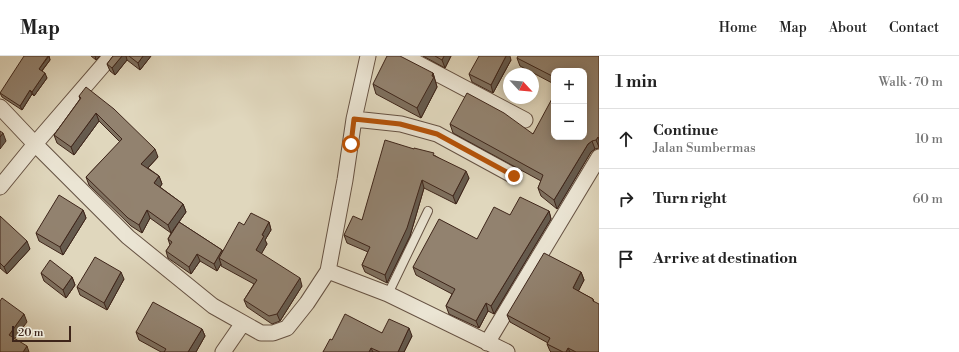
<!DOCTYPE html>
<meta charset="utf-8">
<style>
body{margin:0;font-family:"Libre Bodoni",serif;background:#f6f6f6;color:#222}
.controls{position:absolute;right:12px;top:12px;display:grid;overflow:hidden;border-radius:8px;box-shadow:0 2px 10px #0003}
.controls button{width:36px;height:36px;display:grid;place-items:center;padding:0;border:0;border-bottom:1px solid #e0e0e0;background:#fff;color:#222;font:20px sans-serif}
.compass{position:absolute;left:503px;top:12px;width:36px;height:36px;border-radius:50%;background:#fff;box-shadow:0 2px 10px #0003;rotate:116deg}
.scale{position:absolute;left:12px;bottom:10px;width:59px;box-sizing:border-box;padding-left:4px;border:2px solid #3e251a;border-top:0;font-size:11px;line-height:14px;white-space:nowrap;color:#3e251a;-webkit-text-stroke:3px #ebe5d4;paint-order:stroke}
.stop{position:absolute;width:12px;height:12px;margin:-9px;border:3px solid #b45309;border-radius:50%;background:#fff}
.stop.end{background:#b45309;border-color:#fff;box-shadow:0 1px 4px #0008}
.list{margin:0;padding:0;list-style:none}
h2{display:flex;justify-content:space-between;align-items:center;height:52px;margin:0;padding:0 16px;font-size:17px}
h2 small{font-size:13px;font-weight:400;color:#767676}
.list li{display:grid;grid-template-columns:26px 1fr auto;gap:12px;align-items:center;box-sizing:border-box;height:60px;padding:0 16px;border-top:1px solid #e0e0e0}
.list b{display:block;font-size:15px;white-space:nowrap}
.list p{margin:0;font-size:13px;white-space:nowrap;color:#767676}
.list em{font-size:13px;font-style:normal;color:#767676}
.icon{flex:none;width:22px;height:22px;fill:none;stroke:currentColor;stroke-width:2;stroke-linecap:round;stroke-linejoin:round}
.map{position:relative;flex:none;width:599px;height:296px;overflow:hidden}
header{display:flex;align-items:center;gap:24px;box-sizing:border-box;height:56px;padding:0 20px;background:#fff;border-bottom:1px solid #e0e0e0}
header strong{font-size:19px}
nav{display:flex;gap:22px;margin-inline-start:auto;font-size:14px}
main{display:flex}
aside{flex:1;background:#fff}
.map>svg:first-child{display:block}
</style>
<header>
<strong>Map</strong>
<nav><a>Home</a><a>Map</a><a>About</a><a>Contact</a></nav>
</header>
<main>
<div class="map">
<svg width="599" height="296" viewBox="0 0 599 296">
<rect width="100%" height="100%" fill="#e0d7bd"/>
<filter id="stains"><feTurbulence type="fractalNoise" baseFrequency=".005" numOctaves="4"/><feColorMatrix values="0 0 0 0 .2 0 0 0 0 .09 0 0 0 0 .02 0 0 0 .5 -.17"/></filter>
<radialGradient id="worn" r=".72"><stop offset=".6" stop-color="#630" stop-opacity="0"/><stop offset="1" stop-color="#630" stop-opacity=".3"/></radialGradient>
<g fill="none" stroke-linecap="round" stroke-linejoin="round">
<g stroke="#665243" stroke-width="10">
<path id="lane" d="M 388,238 L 428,155"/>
</g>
<g stroke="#665243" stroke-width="17">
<path id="street" d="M 404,0 L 525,64
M 0,51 L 35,88 L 128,181 L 213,250 L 261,277 L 273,277 L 287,272 L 307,247 L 328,215 L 388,238 L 507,296
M 354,63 L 401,68 L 437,78 L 514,120
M 0,131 L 35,88 L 111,0
M 328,215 L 345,124 L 354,63 L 368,0
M 487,287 L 599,101
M 223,296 L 243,267"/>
</g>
<use href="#lane" stroke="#ebe5d4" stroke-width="8"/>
<use href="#street" stroke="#ebe5d4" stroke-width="15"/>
</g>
<path fill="#7e705f" stroke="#3e251a" d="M 49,0 L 50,4 L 42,15 L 47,22 L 34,40 L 32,38 L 22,54 L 2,41 L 0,37 Z
M 91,0 L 100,0 L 96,4 Z
M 113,0 L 151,0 L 140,14 L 127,4 L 115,19 L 110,15 L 107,8 Z
M 423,0 L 451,0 L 445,12 Z
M 599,0 L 599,92 L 595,93 L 591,96 L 557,153 L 541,140 L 538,132 L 541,125 L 453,77 L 450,68 L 533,78 L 584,15 L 554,15 L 554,28 L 520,10 L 517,2 Z
M 511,4 L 493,37 L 472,26 L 469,18 Z
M 433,17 L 437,31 L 421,62 L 376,38 L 373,28 Z
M 79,40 L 158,101 L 148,112 L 159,120 L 162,128 L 160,131 L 183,148 L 186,156 L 179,166 L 222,194 L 222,196 L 244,169 L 269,166 L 271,174 L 265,184 L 267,188 L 261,198 L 302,230 L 280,265 L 272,268 L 247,251 L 244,244 L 254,228 L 221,210 L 221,208 L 217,215 L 200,205 L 191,218 L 168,202 L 166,195 L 170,189 L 168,183 L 171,177 L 150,162 L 142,177 L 131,170 L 89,129 L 86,121 L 120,86 L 99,65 L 74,99 L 57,87 L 54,79 L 80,43 Z
M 434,99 L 469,122 L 456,148 L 424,132 L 410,180 L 387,227 L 365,216 L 362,209 L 368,196 L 347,187 L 344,179 L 362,164 Z
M 83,154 L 86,162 L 63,199 L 39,185 L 36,177 Z
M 549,155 L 551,163 L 494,258 L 488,255 L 479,272 L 449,258 L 446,250 L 452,238 L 416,219 L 413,211 L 477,183 L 510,159 Z
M 0,160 L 30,193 L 7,218 L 0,212 Z
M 581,216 L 584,224 L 578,235 L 593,243 L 594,246 L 599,296 L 551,296 L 550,295 L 547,288 L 548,287 L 510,266 L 507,259 Z
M 41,217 L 72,221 L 75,229 L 66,242 L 44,225 Z
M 124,223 L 107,254 L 80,239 L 77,231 Z
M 202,273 L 205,280 L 196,296 L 161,296 L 139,284 L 136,276 Z
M 382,277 L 412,280 L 404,296 L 323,296 L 332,284 Z"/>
<path fill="#665b4e" stroke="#3e251a" d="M 49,0 L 50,4 L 40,17 L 39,13 Z
M 95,0 L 100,0 L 96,4 Z
M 122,0 L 126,0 L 127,4 L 115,19 L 112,12 Z
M 143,0 L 151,0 L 140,14 L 138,7 Z
M 444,0 L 451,0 L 445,12 L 442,4 Z
M 506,0 L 510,0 L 511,4 L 493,37 L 491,29 Z
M 45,17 L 47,22 L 34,40 L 32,36 Z
M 433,17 L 437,31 L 421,62 L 417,52 Z
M 30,34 L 32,38 L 22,54 L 20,50 Z
M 96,57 L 99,65 L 74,99 L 71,91 Z
M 3,77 L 6,85 L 0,93 L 0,81 Z
M 598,81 L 599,85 L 599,91 L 596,84 Z
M 592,85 L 595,93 L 591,96 L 557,153 L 554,144 L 588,88 Z
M 155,93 L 158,101 L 144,116 L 141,108 Z
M 466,115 L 469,122 L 456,148 L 453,140 Z
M 159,120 L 162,128 L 157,135 L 154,127 Z
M 422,124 L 424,132 L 410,180 L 387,227 L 385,219 Z
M 183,148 L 186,156 L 171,177 L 168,169 Z
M 83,154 L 86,162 L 63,199 L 60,191 Z
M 147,154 L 150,162 L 142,177 L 139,169 Z
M 549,155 L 551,163 L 494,258 L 491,250 Z
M 269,166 L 271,174 L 265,184 L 267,188 L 259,202 L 256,194 L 262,179 Z
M 27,185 L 30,193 L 7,218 L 4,211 Z
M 222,194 L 224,201 L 219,202 L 221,208 L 217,215 L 214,208 Z
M 197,198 L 200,205 L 191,218 L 189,211 Z
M 121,216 L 124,223 L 107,254 L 104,247 Z
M 581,216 L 584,224 L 576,240 L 573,232 Z
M 72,221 L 75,229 L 66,242 L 63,234 Z
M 300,222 L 302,230 L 280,265 L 277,258 Z
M 486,247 L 488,255 L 479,272 L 476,265 Z
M 24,258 L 27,266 L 12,286 L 9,279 Z
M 409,272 L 412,280 L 404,296 L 398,296 Z
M 202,273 L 205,280 L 196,296 L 188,296 Z
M 27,290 L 29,296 L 23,296 Z
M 371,292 L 373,296 L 369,296 Z
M 568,292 L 570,296 L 566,296 Z"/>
<path fill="#92826f" stroke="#3e251a" d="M 24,0 L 48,0 L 39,13 L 45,17 L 32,36 L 30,34 L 20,50 L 0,37 Z
M 113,0 L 122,0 L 112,12 L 107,8 Z
M 129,0 L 143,0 L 138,7 Z
M 387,0 L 400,0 L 433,17 L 432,20 L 434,21 L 417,52 L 373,28 Z
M 435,0 L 444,0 L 442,4 Z
M 479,0 L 506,0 L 491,29 L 469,18 Z
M 518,0 L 599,0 L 599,82 L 598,81 L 596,84 L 592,85 L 588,88 L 554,144 L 538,132 L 543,119 L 450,68 L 467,37 L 504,57 L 533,78 L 554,39 L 554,81 L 584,81 L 584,15 L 554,15 L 554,21 L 517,2 Z
M 86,31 L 114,53 L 155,93 L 141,108 L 159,120 L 154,127 L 183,148 L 168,169 L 147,154 L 139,169 L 128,162 L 86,121 L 122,83 L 96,57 L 71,91 L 54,79 L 81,42 L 79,40 Z
M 0,75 L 3,77 L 0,81 Z
M 385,84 L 414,93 L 414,92 L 434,97 L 433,99 L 466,115 L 453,140 L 422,124 L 407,172 L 385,219 L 362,209 L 370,191 L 344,179 L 353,160 L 362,164 Z
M 59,139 L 83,154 L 60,191 L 36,177 Z
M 520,141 L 549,155 L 491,250 L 486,247 L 476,265 L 446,250 L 455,233 L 413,211 L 439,163 L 477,183 L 494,151 L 510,159 Z
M 251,157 L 269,166 L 262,179 L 264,180 L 256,194 L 300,222 L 277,258 L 269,260 L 244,244 L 257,224 L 219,202 L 239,166 L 244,169 Z
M 0,160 L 27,185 L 4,211 L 0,207 Z
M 179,166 L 222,194 L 214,208 L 197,198 L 189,211 L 166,195 L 172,186 L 168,183 Z
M 544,197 L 581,216 L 573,232 L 593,243 L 593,245 L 599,248 L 599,296 L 576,296 L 568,292 L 566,296 L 563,296 L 547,288 L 550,282 L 507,259 Z
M 95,201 L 121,216 L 104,247 L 77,231 Z
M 50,204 L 72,221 L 63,234 L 41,217 Z
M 2,242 L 24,258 L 9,279 L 27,290 L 23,296 L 0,296 L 0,245 Z
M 153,246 L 202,273 L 188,296 L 164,296 L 166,293 L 136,276 Z
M 345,258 L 382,277 L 389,263 L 409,272 L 398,296 L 380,296 L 371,292 L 369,296 L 323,296 L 330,283 L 332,284 Z"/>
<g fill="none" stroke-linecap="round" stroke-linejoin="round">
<path stroke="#b45309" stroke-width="5" d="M 351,88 L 354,63 L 400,68 L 437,78 L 514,120"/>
</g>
<rect width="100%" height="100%" filter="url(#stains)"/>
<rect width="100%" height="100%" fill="url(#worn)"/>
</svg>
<div class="controls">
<button>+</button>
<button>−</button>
</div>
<svg class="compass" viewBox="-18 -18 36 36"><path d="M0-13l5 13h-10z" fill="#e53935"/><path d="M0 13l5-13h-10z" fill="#767676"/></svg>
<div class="scale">20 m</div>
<div class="stop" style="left:351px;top:88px"></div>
<div class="stop end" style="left:514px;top:120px"></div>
</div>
<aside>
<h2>1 min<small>Walk · 70 m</small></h2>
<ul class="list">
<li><svg class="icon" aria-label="ahead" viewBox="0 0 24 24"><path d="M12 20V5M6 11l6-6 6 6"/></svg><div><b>Continue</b><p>Jalan Sumbermas</p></div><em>10 m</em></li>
<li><svg class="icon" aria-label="right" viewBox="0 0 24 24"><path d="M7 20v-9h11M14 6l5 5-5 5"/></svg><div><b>Turn right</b></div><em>60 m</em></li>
<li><svg class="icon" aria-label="arrive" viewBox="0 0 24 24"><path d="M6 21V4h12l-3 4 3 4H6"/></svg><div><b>Arrive at destination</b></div></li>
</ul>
</aside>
</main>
